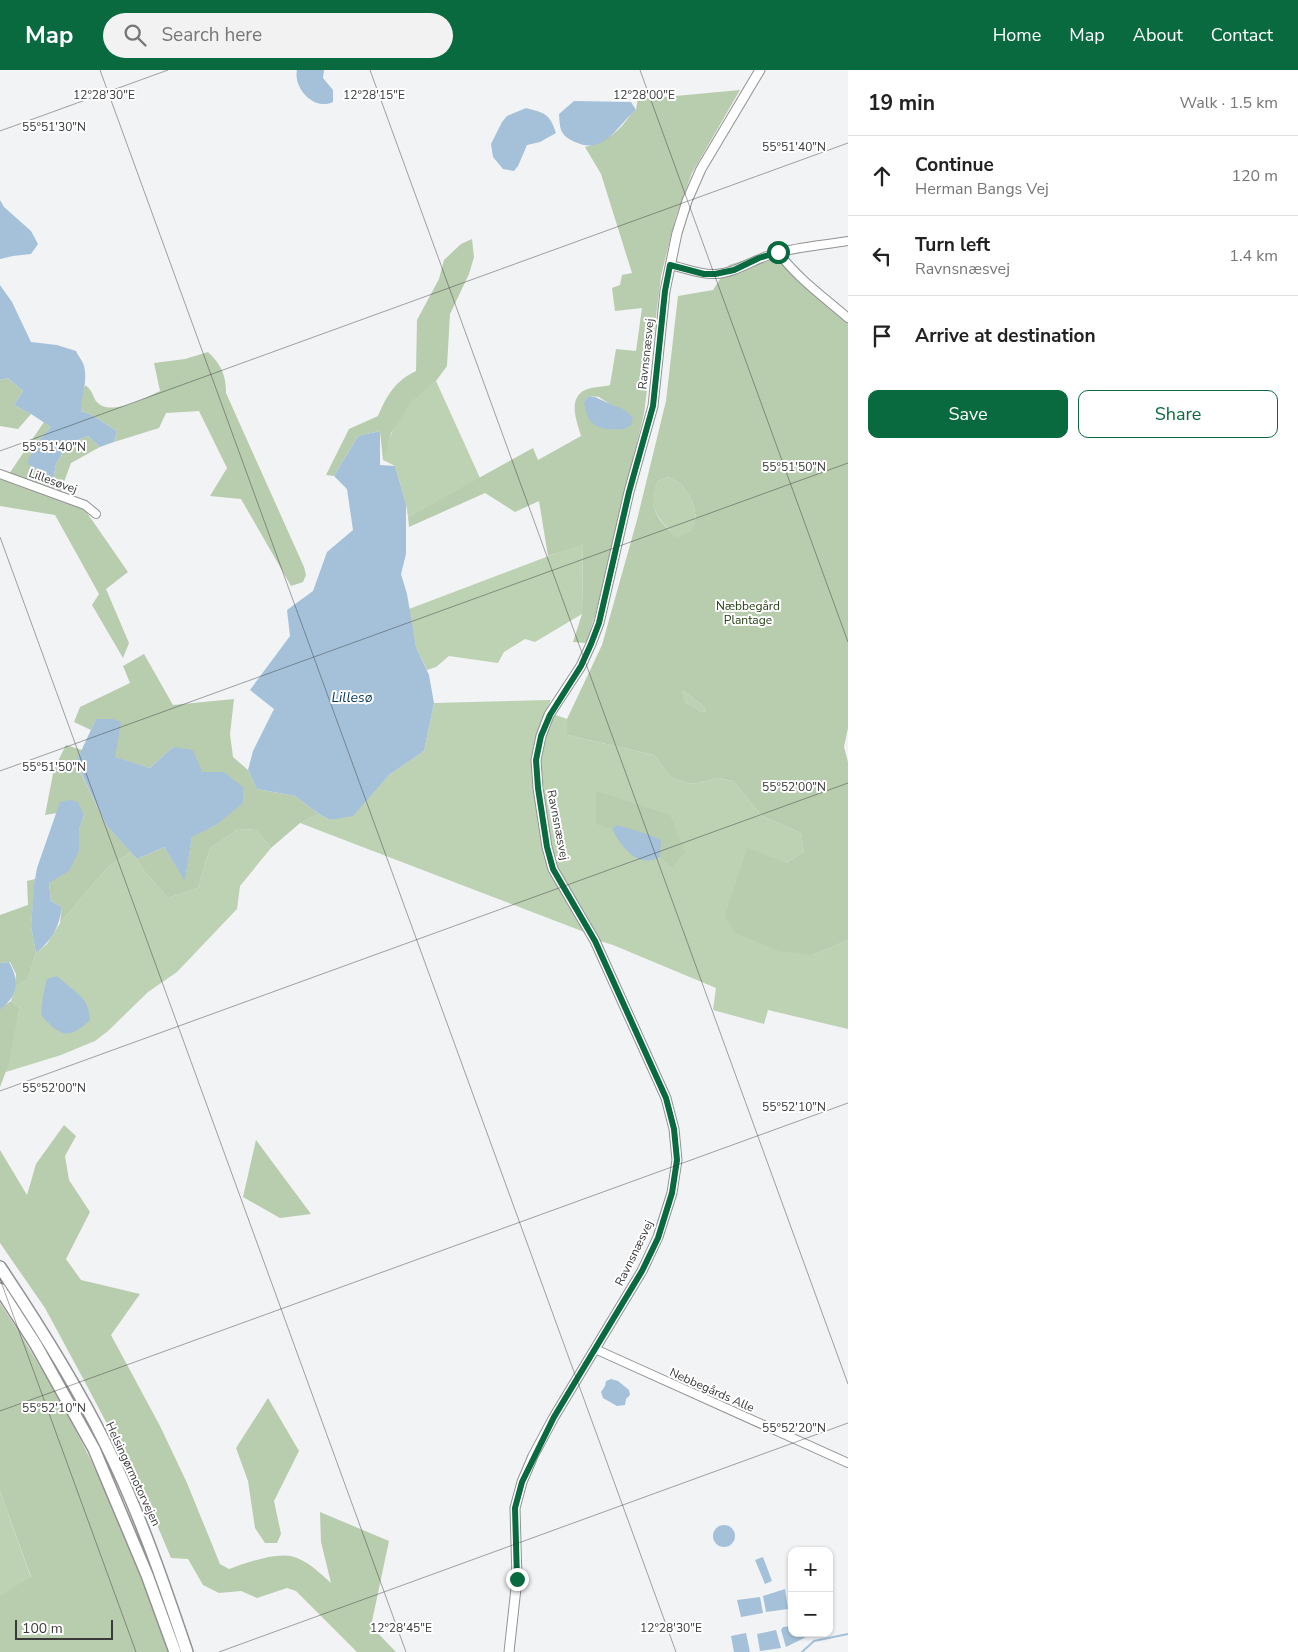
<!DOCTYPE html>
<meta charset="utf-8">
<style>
body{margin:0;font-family:"Nunito Sans",sans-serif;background:#f2f2f2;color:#222}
.controls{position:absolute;right:15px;bottom:15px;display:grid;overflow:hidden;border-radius:10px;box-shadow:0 1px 4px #0004}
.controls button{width:45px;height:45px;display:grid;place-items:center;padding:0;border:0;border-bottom:1px solid #e0e0e0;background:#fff;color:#222;font:25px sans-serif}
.scale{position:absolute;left:15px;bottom:12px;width:98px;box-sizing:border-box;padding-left:5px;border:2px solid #3a3a3b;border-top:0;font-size:14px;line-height:18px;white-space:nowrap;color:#3a3a3b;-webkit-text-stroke:4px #fff;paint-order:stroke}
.stop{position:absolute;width:15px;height:15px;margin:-11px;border:4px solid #096a3f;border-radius:50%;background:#fff}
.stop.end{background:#096a3f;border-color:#fff;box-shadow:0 1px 5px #0008}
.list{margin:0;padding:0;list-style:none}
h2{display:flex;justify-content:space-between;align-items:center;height:65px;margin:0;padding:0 20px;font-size:21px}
h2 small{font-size:16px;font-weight:400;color:#767676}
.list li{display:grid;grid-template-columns:32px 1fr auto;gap:15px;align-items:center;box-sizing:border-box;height:80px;padding:0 20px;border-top:1px solid #e0e0e0}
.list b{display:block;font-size:19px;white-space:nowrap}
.list p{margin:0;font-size:16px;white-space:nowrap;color:#767676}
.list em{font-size:16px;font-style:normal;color:#767676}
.actions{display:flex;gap:10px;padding:15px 20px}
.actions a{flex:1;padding:11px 0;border:1px solid #096a3f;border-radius:10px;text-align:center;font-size:18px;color:#096a3f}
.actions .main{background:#096a3f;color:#fff}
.icon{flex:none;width:28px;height:28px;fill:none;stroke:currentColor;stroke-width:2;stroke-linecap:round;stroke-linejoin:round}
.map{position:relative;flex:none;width:848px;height:1582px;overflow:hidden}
header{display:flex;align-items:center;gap:30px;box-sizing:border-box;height:70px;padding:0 25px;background:#096a3f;color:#fff}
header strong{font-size:24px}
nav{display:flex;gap:28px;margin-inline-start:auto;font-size:18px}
.search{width:350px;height:45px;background:#f2f2f2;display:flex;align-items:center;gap:12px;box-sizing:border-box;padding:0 18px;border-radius:28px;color:#767676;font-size:19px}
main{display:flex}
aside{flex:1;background:#fff}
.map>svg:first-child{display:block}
</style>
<header>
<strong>Map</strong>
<div class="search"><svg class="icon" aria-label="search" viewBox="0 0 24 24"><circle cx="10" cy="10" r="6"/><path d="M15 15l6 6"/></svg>Search here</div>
<nav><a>Home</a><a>Map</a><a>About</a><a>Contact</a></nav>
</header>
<main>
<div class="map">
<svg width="848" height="1582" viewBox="0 0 848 1582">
<rect width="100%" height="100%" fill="#f2f3f5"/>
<path fill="#bdd1b3" d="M 436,311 L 480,408 L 408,447 L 406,434 L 395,396 L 383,390 C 387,369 397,348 411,332 C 418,324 428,318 436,311 Z
M 668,407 L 681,414 L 692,430 L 696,447 L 690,461 L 677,469 C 659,448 645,439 658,411 Z
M 583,473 L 582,544 L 535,572 L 525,569 L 504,582 L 498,593 L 449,586 L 436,597 L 427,600 L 416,577 L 409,539 Z
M 680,621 L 683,621 L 701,634 L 706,641 L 702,642 L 685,632 Z
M 551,630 L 537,662 L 533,688 L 543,776 L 587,863 L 300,753 L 319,744 L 330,750 L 353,745 L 389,705 L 424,681 L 434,633 Z
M 553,644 L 567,649 L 567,665 L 654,685 L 671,708 L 693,714 L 718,708 L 733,711 L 762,746 L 801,763 L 804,782 L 786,793 L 813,885 L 848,870 L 848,959 L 768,940 L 764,954 L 713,940 L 716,918 L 613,875 L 600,871 L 556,795 L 549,776 L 541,691 L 545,668 Z
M 239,759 L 256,760 L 271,778 L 240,816 L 237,839 L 177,902 L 148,922 L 108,961 L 95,971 L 61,985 L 6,1002 L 20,938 L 11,931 L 15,917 L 28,909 L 36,883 L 47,874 L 60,853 L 108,797 L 131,782 L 137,789 L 143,800 L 168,828 L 198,818 L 210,778 Z
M 0,1421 L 31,1508 L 0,1525 Z"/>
<path fill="#b8ccae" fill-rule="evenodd" d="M 740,20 L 692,103 L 676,146 L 661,206 L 644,344 L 595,546 L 586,573 L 573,572 L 582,544 L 583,474 L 548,486 L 539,431 L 515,442 L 485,423 L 409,457 L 408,447 L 533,378 L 538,390 L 581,366 C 577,352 568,331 583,321 C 589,317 603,317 610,315 L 616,279 L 636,281 L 642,238 L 615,241 L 612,218 L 620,215 L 622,205 L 632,203 L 601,104 L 585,77 C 598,74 610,68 620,58 C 626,52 629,45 636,40 L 638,27 L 654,28 ZM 589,326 L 599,327 L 608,333 L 584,331 Z
M 472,169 L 474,187 L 469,204 L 450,244 L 447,296 L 436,311 L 411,332 L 391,363 L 383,390 L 380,361 L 358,366 L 334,406 L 326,405 L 349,359 L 378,346 C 387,325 395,311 416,301 L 417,250 L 439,209 L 444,190 L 461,174 Z
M 776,180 L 848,251 L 848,658 L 844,677 L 848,692 L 848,870 L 813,885 L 779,881 L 735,863 L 725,846 L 747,778 L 786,793 L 804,782 L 801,763 L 762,746 L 733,711 L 718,708 L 693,714 L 671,708 L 654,685 L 567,665 L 567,649 L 602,575 L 637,450 L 666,331 L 678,226 L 713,220 L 729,195 ZM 668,407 L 681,414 L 692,430 L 696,447 L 690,461 L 677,468 C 658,450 646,438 658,411 ZM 681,621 L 683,621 L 701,634 L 706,641 L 702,642 L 685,632 Z
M 208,282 C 221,294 226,305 226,323 L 304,497 L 306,505 L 303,512 L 291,516 L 241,429 L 210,426 L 227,398 L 199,341 L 166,343 L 159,358 L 114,372 L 117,361 L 92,345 L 81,341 L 81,329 L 85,315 C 95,322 92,329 99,334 C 114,345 145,328 160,321 L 154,293 L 185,289 Z
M 8,308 L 23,321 L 14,335 L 31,344 L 18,359 L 0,356 L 0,310 Z
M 44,352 L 51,357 L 39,370 L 53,410 L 56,394 L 69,373 L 88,366 L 100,377 L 71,393 L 60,423 L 9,404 Z
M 0,407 L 83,437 L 128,502 L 106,519 L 129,573 L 123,588 L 92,535 L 99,524 L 55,445 L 0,436 Z
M 144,584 L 173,635 L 234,629 L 230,664 L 233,687 L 248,700 L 257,719 L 295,726 L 319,744 L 300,753 L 271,778 L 256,760 L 239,759 L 210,778 L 198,818 L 168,828 L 143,800 L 137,789 L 164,777 L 185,810 L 192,766 L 216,755 L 224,702 L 202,702 L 173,677 L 150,698 L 114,687 L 96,649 L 91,660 L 74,652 L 80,637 L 130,613 L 123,596 Z
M 66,675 L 82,680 L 76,693 L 106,755 L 131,782 L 108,797 L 60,853 L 62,837 L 51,831 L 49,813 L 55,808 L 79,781 L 79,760 L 84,745 L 60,733 L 57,743 L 45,745 L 54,699 Z
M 596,721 L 670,745 L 685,782 L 672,797 L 660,787 L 661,770 L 647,764 L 617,755 L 612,759 L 596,754 Z
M 35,809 L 31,856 L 36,883 L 28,909 L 15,917 L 16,904 L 10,892 L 0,893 L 0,845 L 28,835 L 27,811 Z
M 11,931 L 20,938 L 8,996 L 0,1017 L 0,939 Z
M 64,1055 L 76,1066 L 65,1086 L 69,1110 L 90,1142 L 66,1189 L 81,1210 L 140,1224 L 111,1265 L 160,1356 L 187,1413 L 220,1494 L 229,1499 C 247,1493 279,1480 297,1488 C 310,1493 321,1504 331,1513 L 321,1472 L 320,1442 L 389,1471 L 371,1556 L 396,1582 L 357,1582 L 296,1521 L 287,1518 L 257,1528 L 241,1521 L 219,1523 L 203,1515 L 188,1489 L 171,1488 L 144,1424 L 86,1314 L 45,1238 L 0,1173 L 0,1080 L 27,1125 L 36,1094 Z
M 256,1070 L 311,1144 L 280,1148 L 243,1127 Z
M 0,1233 C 44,1299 84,1370 115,1443 C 135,1488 151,1535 168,1582 L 0,1582 L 0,1525 L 31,1507 L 0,1421 Z
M 268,1328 L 299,1381 L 274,1431 L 281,1464 L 277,1473 L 265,1473 L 255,1458 L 248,1411 L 236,1378 Z"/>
<path fill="#a4c1d9" d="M 297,0 L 324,0 L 323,8 L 333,20 L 333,32 C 315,41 293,19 297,0 Z
M 574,31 L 631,32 L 636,40 C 617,55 605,86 575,72 C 560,65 560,60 559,44 Z
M 526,38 C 545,43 550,44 556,63 L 540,72 L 527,75 L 518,96 L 514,101 L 503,99 L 493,87 L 491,74 L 502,52 L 507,46 Z
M 0,130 L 4,137 L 31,161 L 38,174 L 31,184 L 13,186 L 0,189 Z
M 0,215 L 12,232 L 31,272 L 57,275 L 76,281 C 78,286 83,291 84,296 C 88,311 81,326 81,341 L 92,345 L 117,361 L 114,372 L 100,377 L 88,366 L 69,373 L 56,394 L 53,410 L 38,404 L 27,392 L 39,370 L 51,357 L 31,344 L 14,335 L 23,321 L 8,308 L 0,310 Z
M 589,326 C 597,327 601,330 608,333 C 620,339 623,336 633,348 L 631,355 C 624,360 620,360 612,359 C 592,359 586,349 584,331 Z
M 380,361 L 380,395 L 395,396 L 406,434 L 406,484 L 401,504 L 407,524 L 416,577 L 429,605 L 434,633 L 424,681 L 389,705 L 353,746 L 330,750 L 319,744 L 295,726 L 257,719 L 248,700 L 253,681 L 274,639 L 250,620 L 290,566 L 287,540 L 313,521 L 327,482 L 353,460 L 347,419 L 334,406 L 358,366 Z
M 96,649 L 113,649 L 121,652 L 115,687 L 150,698 L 173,677 L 193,680 L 202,702 L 224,702 L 243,717 L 243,733 L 216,755 L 192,767 L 185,811 L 164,777 L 137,789 L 106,755 L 76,692 Z
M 70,730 L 78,732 L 84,745 L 79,760 L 79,781 L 69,801 L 49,813 L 51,831 L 62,837 C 59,858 52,870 36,883 L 31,856 L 34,815 L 37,798 L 60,732 Z
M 617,755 L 647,764 L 661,770 L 660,787 C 638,799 622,778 612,759 Z
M 9,892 C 20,911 18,925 1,939 L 0,939 L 0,893 Z
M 57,906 C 73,922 89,925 90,950 C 68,971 60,966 41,945 L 43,925 L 47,909 Z
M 611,1309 L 618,1311 L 629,1320 L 630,1325 L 626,1329 L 625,1335 L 617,1336 L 603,1328 L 601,1322 L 605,1316 L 606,1311 Z
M713 1466a11 11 0 1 1 22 0a11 11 0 1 1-22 0Z
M 763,1487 L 772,1511 L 765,1514 L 755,1490 Z
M 785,1519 L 788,1539 L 766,1542 L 763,1526 Z
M 760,1527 L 763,1543 L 741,1547 L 737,1530 Z
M 792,1556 L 792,1563 L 810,1563 L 810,1565 L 786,1577 L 781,1560 L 783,1557 Z
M 776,1560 L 781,1578 L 760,1581 L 757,1564 Z
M 746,1563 L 750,1582 L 734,1582 L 731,1566 Z"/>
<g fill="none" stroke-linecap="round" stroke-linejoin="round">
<path stroke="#a4c1d9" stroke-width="2" d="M 802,1582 L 814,1571 L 848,1564"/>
<g stroke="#919293" stroke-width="10">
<path id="minor" d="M 778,182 C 797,208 824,227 848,248
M 670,195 C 685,198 700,205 715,204 C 737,203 755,188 776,183 C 799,177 824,175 848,171
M 0,404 L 85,435 L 96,444
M 595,1279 L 848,1393"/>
</g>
<g stroke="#919293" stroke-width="11">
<path id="major" d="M 509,1582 L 517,1509 L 515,1438 L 522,1412 L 533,1386 L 554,1347 L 642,1201 L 658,1167 L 672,1123 L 677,1090 L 674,1059 L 666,1028 L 595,871 L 553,799 L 547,777 L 538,718 L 536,690 L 541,666 L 549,645 L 581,596 L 591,574 L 599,553 L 629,422 L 653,336 L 665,221 L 677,163 L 687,131 L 701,99 L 760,0"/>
</g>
<g stroke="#919293" stroke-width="14">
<path id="highway" d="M 0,1197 C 38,1254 75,1312 105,1373 C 139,1441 163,1511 187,1582
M 0,1219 L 36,1275 L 94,1379 L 147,1505 L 175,1582"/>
</g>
<use href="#minor" stroke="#fff" stroke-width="8"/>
<use href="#major" stroke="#fff" stroke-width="9"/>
<use href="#highway" stroke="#fff" stroke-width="11"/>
</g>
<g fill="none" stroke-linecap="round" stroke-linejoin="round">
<path stroke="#096a3f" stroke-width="6" d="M 517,1509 L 515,1438 L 522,1412 L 554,1347 L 642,1201 L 658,1168 L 672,1123 L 677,1090 L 674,1059 L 666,1028 L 595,871 L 553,799 L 547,777 L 538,718 L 536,690 L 541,666 L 550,645 L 581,596 L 591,574 L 599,553 L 629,422 L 653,336 L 665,221 L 670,195 L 704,204 L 715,204 L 734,200 L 759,188 L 778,182"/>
</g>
<path fill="none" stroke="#3a3a3b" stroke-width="1" stroke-opacity="0.45" d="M 100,0 L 676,1582M 370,0 L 848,1314M 640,0 L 848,572M 0,61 L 168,0M 0,381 L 848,73M 0,467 L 406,1582M 0,701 L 848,393M 0,1021 L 848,713M 0,1209 L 136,1582M 0,1341 L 848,1033M 219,1582 L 848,1353"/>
<g text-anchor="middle" stroke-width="4" stroke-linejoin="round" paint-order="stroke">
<g font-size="12" fill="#3a3a3b" stroke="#fff">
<text transform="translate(646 284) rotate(-84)" y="4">Ravnsnæsvej</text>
<text transform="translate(53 411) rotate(20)" y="4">Lillesøvej</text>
<text transform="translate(558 755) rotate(79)" y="4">Ravnsnæsvej</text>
<text transform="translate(634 1183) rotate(-64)" y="4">Ravnsnæsvej</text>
<text transform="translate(712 1320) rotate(24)" y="4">Nebbegårds Alle</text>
<text transform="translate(133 1404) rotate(65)" y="4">Helsingørmotorvejen</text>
</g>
<g font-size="12" fill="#243f12" stroke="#fff">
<text x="748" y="540">Næbbegård<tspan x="748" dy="14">Plantage</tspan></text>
</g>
<g font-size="14" font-style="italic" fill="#083a5c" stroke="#fff">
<text x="352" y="632">Lillesø</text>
</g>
</g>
<g font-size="12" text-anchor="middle" fill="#3a3a3b" stroke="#fff" stroke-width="4" stroke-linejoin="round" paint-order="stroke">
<text x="104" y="29">12°28'30"E</text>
<text x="374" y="29">12°28'15"E</text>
<text x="644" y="29">12°28'00"E</text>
<text x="54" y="61">55°51'30"N</text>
<text x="794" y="81">55°51'40"N</text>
<text x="54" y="381">55°51'40"N</text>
<text x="794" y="401">55°51'50"N</text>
<text x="54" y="701">55°51'50"N</text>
<text x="794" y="721">55°52'00"N</text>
<text x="54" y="1022">55°52'00"N</text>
<text x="794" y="1041">55°52'10"N</text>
<text x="54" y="1342">55°52'10"N</text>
<text x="794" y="1362">55°52'20"N</text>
<text x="401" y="1562">12°28'45"E</text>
<text x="671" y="1562">12°28'30"E</text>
</g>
</svg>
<div class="controls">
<button>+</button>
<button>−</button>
</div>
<div class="scale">100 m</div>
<div class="stop" style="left:778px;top:182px"></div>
<div class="stop end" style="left:517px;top:1509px"></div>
</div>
<aside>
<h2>19 min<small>Walk · 1.5 km</small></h2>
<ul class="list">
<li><svg class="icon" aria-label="ahead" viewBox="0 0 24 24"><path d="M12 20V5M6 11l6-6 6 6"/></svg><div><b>Continue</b><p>Herman Bangs Vej</p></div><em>120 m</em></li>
<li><svg class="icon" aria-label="left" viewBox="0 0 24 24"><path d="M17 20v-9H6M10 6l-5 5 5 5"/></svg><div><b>Turn left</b><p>Ravnsnæsvej</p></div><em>1.4 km</em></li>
<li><svg class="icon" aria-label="arrive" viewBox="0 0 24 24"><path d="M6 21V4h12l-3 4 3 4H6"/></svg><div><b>Arrive at destination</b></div></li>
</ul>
<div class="actions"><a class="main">Save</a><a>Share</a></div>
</aside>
</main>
